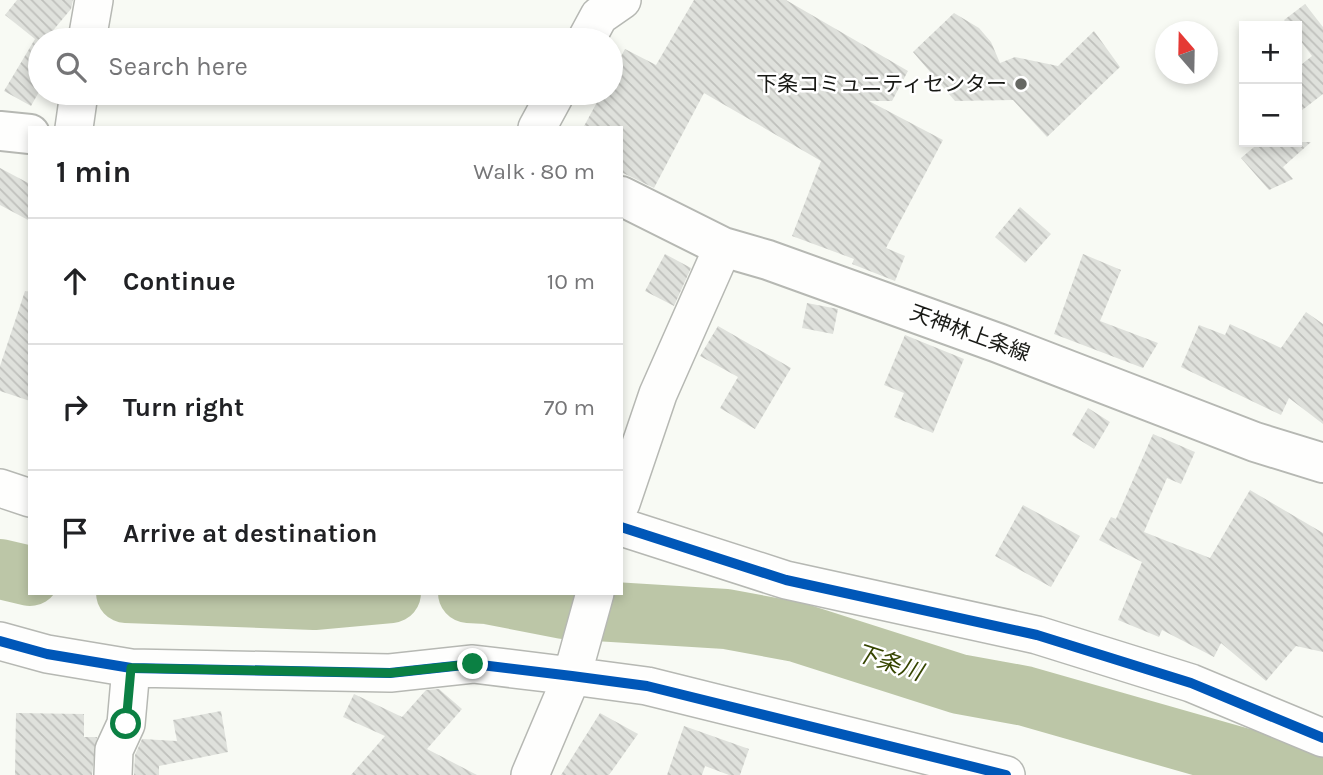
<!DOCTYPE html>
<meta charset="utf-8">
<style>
body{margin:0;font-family:Karla,"Noto Sans JP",sans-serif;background:#f2f2f2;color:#202124}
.controls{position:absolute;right:21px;top:21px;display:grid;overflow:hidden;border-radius:0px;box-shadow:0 4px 10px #0003}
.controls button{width:63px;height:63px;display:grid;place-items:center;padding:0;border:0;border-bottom:2px solid #e0e0e0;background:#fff;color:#202124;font:35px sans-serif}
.compass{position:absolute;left:1155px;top:21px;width:63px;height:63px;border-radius:50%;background:#fff;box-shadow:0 4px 10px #0003;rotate:340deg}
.stop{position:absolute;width:21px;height:21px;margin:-16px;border:5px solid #0b8043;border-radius:50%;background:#fff}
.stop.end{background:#0b8043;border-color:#fff;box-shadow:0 2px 7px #0008}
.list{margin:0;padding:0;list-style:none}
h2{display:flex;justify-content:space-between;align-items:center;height:91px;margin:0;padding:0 28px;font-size:30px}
h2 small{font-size:23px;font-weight:400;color:#757577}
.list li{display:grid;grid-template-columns:46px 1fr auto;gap:21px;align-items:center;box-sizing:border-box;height:126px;padding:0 28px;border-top:2px solid #e0e0e0}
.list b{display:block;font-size:26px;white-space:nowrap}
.list em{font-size:23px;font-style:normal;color:#757577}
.icon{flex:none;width:38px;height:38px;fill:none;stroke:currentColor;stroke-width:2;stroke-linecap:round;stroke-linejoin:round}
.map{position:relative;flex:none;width:1323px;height:775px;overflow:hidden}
.search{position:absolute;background:#fff;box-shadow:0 4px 10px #0003;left:28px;top:28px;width:595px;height:77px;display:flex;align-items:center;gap:18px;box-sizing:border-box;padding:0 24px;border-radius:38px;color:#757577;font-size:26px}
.panel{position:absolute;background:#fff;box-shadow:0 4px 10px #0003;left:28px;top:126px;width:595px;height:469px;border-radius:0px}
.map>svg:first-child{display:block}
</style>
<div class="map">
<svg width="1323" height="775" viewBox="0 0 1323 775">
<defs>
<pattern id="building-back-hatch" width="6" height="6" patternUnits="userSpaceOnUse" patternTransform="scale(1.75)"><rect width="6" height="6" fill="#dfe1dc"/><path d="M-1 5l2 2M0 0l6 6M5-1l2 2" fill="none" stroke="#bfc0bc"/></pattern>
</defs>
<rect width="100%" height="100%" fill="#f8faf4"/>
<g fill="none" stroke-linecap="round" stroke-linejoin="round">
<path stroke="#bcc6a7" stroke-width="60" d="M 0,569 L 30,576
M 126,593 L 314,600 L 391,593
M 468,593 L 487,594 L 564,609 L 726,619 L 796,632 L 959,684 L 1025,696 L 1302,775"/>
</g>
<path fill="url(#building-back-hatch)" d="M 17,0 L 73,0 L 71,9 L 45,40 L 40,40 L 40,90 L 31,106 L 4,91 L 35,39 L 5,15 Z
M 694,0 L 786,0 L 908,71 L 892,101 L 869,101 L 943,140 L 886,248 L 905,256 L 895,281 L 852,264 L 854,259 L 792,236 L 821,161 L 704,93 L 654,188 L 621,172 L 621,128 L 583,128 L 602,93 L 611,93 L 611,75 L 625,49 L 656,65 Z
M 1305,4 L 1323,27 L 1323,94 L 1297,114 L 1297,68 L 1312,56 L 1297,36 L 1297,26 L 1289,26 L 1284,20 Z
M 954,13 L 979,28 L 991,42 L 1000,63 L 1015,57 L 1058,66 L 1094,31 L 1120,67 L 1047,137 L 1013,100 L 955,101 L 913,52 Z
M 1260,142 L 1311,142 L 1283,167 L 1293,179 L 1269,190 L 1241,158 Z
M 0,168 L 30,184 L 30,221 L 0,205 Z
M 1020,207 L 1051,234 L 1025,263 L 995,237 Z
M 665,254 L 691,268 L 674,306 L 645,291 Z
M 1083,254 L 1121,270 L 1100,321 L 1158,343 L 1143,368 L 1054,334 Z
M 25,291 L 30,292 L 30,401 L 0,391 L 0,366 Z
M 807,303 L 838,309 L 833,334 L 802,328 Z
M 1306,312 L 1323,324 L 1323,424 L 1289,398 L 1281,415 L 1181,367 L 1199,325 L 1225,335 L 1230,324 L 1281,348 Z
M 718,326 L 791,368 L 755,429 L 720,408 L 738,377 L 700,356 Z
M 905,335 L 964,359 L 933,433 L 894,417 L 904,393 L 884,385 Z
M 1088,408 L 1110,422 L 1094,449 L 1072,435 Z
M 1153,434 L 1195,452 L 1181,484 L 1167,478 L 1144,532 L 1210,558 L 1250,490 L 1323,533 L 1323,652 L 1296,646 L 1266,681 L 1221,643 L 1214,657 L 1162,630 L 1159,637 L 1118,620 L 1142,562 L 1099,540 L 1111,517 L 1116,519 Z
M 1023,505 L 1080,536 L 1051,587 L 995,556 Z
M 439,689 L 462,709 L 427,749 L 477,775 L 351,775 L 385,736 L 343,717 L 354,694 L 402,717 L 426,690 Z
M 221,711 L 228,752 L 159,766 L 159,775 L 134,775 L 135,755 L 142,739 L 177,741 L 173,720 Z
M 16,713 L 84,714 L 84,737 L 97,737 L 92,775 L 15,775 Z
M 600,713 L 638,734 L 609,775 L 561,775 Z
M 684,726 L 749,749 L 740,775 L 729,775 L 705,766 L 702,775 L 667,775 Z"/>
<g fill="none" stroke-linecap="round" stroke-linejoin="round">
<g stroke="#b6b8b3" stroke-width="40">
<path id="minor" d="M 87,40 L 94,0
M 586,40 L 599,16 L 622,0
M 74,128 L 79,93
M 537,128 L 556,93
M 0,488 L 30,498
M 621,503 L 658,394 L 723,247
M 621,527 L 786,580 L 1037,635 L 1191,683 L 1323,738
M 0,641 L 47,654 L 131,668 L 390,673 L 473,664 L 572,676 L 647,686 L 1006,775
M 113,775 L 114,750 L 126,724 L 131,668
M 530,775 L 572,676 L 595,593"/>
</g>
<g stroke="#b6b8b3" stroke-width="42">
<path id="secondary" d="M 0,131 L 30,134
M 621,196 L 723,247 L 768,260 L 998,343 L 1255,442 L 1323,463"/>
</g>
<use href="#minor" stroke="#fefefd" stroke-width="37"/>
<use href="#secondary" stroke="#fefefd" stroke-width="38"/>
<g stroke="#fff" stroke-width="15">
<path id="cycleway" d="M 621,527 L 786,580 L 1037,635 L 1191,683 L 1323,738
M 0,641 L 47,654 L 131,668 L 390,673 L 473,664 L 572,676 L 647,686 L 1006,775"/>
</g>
<use href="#cycleway" stroke="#0057b8" stroke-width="10"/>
</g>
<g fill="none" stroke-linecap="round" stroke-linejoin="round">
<path stroke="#0b8043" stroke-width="9" d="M 126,724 L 131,668 L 390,673 L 473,664"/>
</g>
<circle fill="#666863" stroke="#fff" stroke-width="2.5" cx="1021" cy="84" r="7"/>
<g text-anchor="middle" stroke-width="5" stroke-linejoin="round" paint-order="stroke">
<g font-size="21" fill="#181915" stroke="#fff" text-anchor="end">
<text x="1007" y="91">下条コミュニティセンター</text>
</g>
<g font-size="21" fill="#181915" stroke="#fff">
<text transform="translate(970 333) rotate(20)" y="7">天神林上条線</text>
</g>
<g font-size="23" font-style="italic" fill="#364500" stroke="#fff">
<text transform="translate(889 662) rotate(18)" y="8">下条川</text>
</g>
</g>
</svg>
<div class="controls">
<button>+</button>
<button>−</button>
</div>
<svg class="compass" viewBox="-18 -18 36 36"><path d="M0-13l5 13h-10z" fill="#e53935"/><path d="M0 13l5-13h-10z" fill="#757577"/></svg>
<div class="stop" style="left:126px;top:724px"></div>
<div class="stop end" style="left:473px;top:664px"></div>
<div class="search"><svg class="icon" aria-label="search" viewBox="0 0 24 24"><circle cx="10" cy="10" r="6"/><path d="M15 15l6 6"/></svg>Search here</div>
<section class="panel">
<h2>1 min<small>Walk · 80 m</small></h2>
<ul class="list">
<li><svg class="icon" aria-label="ahead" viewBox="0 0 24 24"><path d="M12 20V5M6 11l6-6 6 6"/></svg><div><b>Continue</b></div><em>10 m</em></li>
<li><svg class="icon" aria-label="right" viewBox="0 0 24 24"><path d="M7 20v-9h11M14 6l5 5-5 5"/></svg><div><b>Turn right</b></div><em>70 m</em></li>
<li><svg class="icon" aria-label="arrive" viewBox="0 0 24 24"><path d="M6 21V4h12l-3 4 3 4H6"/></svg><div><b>Arrive at destination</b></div></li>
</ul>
</section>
</div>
